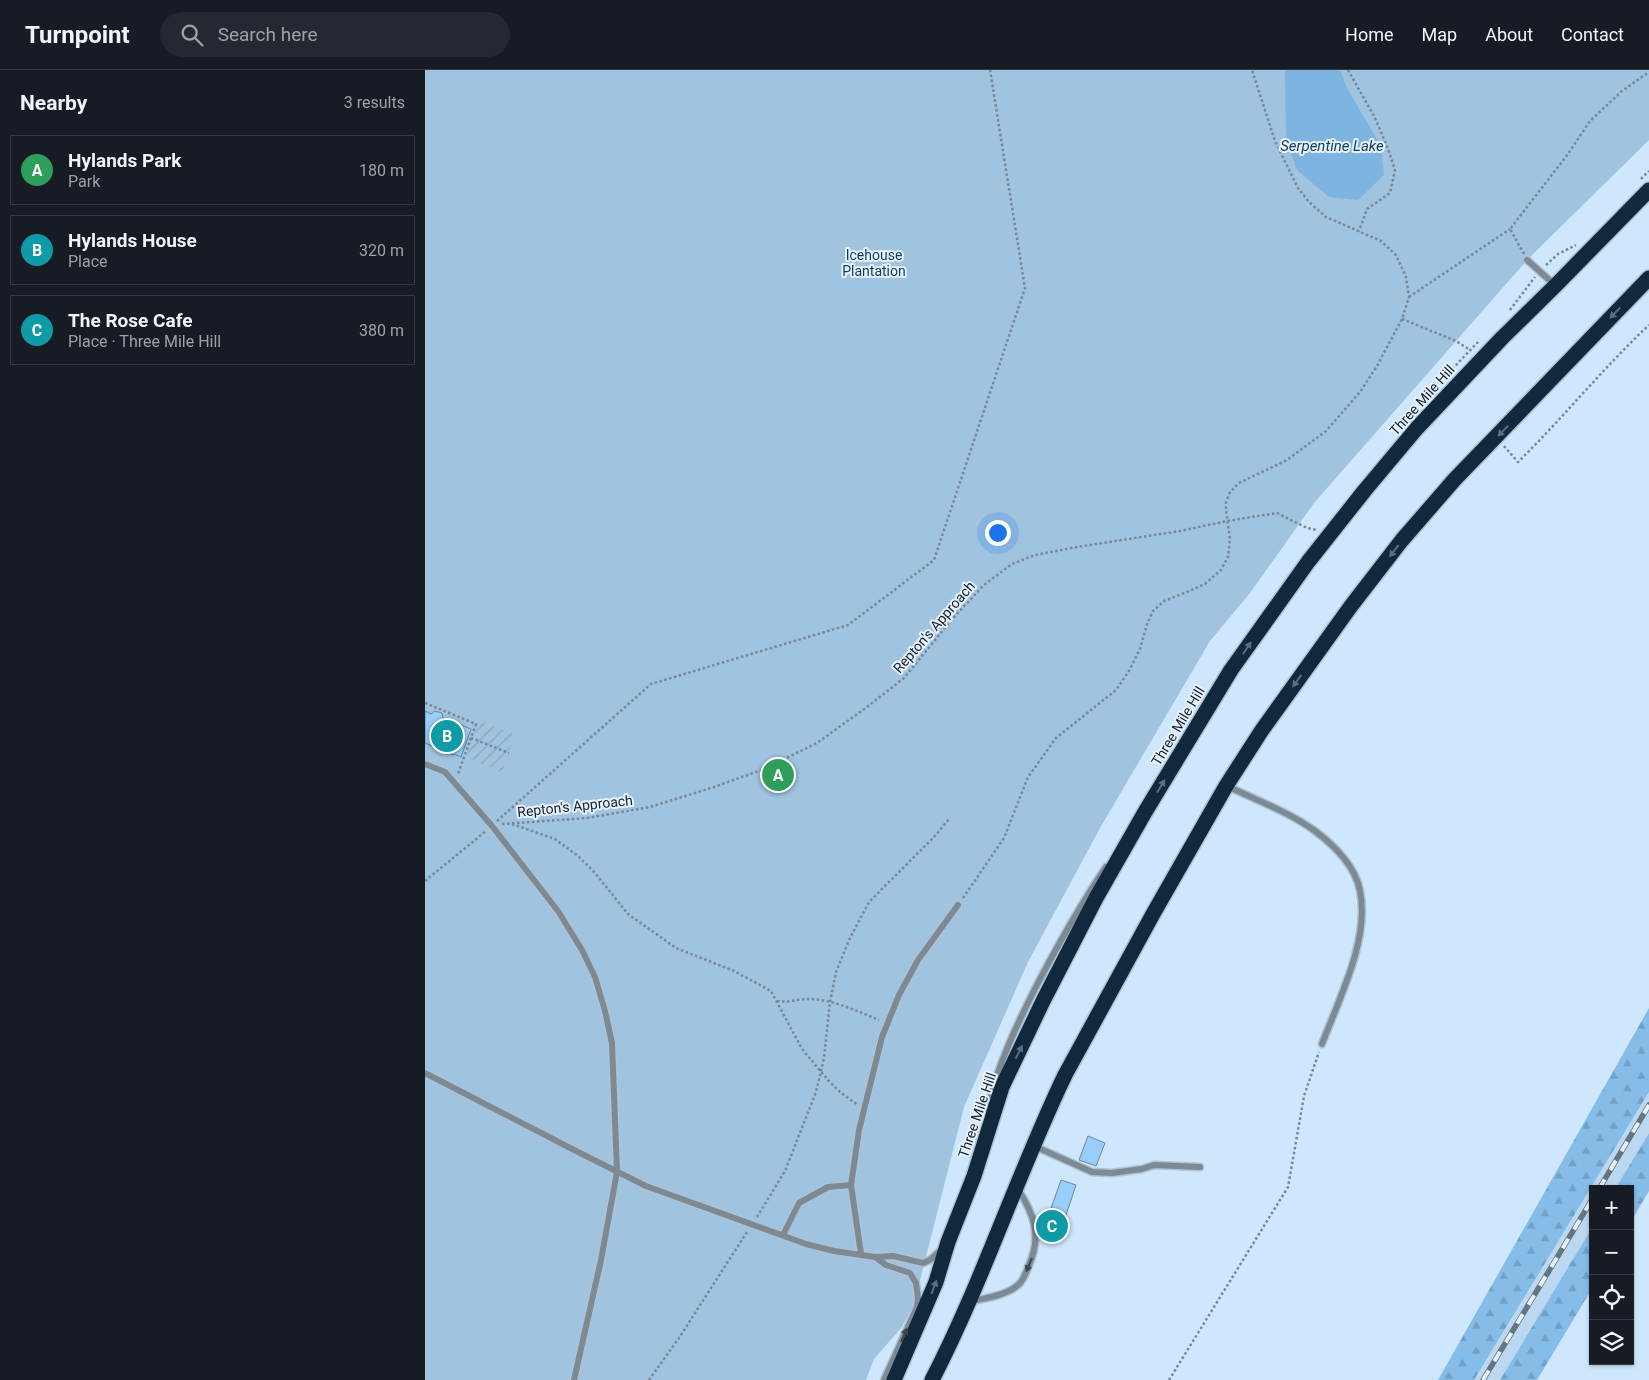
<!DOCTYPE html>
<meta charset="utf-8">
<style>
body{margin:0;font-family:Roboto,sans-serif;background:#242831;color:#f1f3f6}
.controls{position:absolute;right:15px;bottom:15px;display:grid;overflow:hidden;border-radius:0px;box-shadow:0 1px 4px #0004}
.controls button{width:45px;height:45px;display:grid;place-items:center;padding:0;border:0;border-bottom:1px solid #363941;background:#171b24;color:#f1f3f6;font:25px sans-serif}
.you{position:absolute;left:572px;top:462px;width:18px;height:18px;margin:-12px;border:4px solid #fff;border-radius:50%;background:#1a73e8;box-shadow:0 0 0 8px #1a73e833}
.badge{display:grid;place-items:center;width:32px;height:32px;border-radius:50%;background:#b45309;color:#fff;font-size:16px;font-weight:700}
.pin{position:absolute;translate:-50% -50%;border:2px solid #fff;box-shadow:0 1px 5px #0006}
.list{margin:0;padding:0;list-style:none}
h2{display:flex;justify-content:space-between;align-items:center;height:65px;margin:0;padding:0 20px;font-size:21px}
h2 small{font-size:16px;font-weight:400;color:#9ea1a6}
.list li{display:grid;grid-template-columns:32px 1fr auto;gap:15px;align-items:center;box-sizing:border-box;height:70px;margin:0 10px 10px;padding:0 10px;border:1px solid #363941;border-radius:0px}
.list b{display:block;font-size:19px;white-space:nowrap}
.list p{margin:0;font-size:16px;white-space:nowrap;color:#9ea1a6}
.list em{font-size:16px;font-style:normal;color:#9ea1a6}
.icon{flex:none;width:28px;height:28px;fill:none;stroke:currentColor;stroke-width:2;stroke-linecap:round;stroke-linejoin:round}
.map{position:relative;flex:none;width:1224px;height:1310px;overflow:hidden}
header{display:flex;align-items:center;gap:30px;box-sizing:border-box;height:70px;padding:0 25px;background:#171b24;border-bottom:1px solid #363941}
header strong{font-size:24px}
nav{display:flex;gap:28px;margin-inline-start:auto;font-size:18px}
.search{width:350px;height:45px;background:#242831;display:flex;align-items:center;gap:12px;box-sizing:border-box;padding:0 18px;border-radius:28px;color:#9ea1a6;font-size:19px}
main{display:flex}
aside{flex:1;background:#171b24}
.map>svg:first-child{display:block}
</style>
<header>
<strong>Turnpoint</strong>
<div class="search"><svg class="icon" aria-label="search" viewBox="0 0 24 24"><circle cx="10" cy="10" r="6"/><path d="M15 15l6 6"/></svg>Search here</div>
<nav><a>Home</a><a>Map</a><a>About</a><a>Contact</a></nav>
</header>
<main>
<aside>
<h2>Nearby<small>3 results</small></h2>
<ul class="list">
<li><span class="badge" style="background:#2e9e5b">A</span><div><b>Hylands Park</b><p>Park</p></div><em>180 m</em></li>
<li><span class="badge" style="background:#0f9aa8">B</span><div><b>Hylands House</b><p>Place</p></div><em>320 m</em></li>
<li><span class="badge" style="background:#0f9aa8">C</span><div><b>The Rose Cafe</b><p>Place · Three Mile Hill</p></div><em>380 m</em></li>
</ul>
</aside>
<div class="map">
<svg width="1224" height="1310" viewBox="0 0 1224 1310">
<defs>
<pattern id="forest-firs" width="22" height="20" patternUnits="userSpaceOnUse" patternTransform="scale(1.25)"><rect width="22" height="20" fill="#85bce8"/><path d="M5 1l3.5 6h-7zM16 11l3.5 6h-7z" fill="#72a1c7"/></pattern>
<pattern id="garden-furrows" width="10" height="10" patternUnits="userSpaceOnUse" patternTransform="scale(1.25)"><rect width="10" height="10" fill="#a0c3e0"/><path d="M-1 1l2-2M0 10L10 0M9 11l2-2" fill="none" stroke="#89a7c0"/></pattern>
</defs>
<rect width="100%" height="100%" fill="#cfe7fc"/>
<path fill="#bcd8f1" d="M 1224,1022 L 1224,1063 L 1190,1119 L 1168,1119 L 1168,1156 L 1075,1310 L 1049,1310 Z"/>
<path fill="url(#forest-firs)" d="M 1224,938 L 1224,1022 L 1049,1310 L 1013,1310 Z
M 1224,1063 L 1224,1121 L 1205,1153 L 1205,1119 L 1190,1119 Z
M 1168,1156 L 1168,1217 L 1112,1310 L 1075,1310 Z"/>
<path fill="#a0c3e0" d="M 0,0 L 1224,0 L 1224,70 L 1102,190 L 889,433 L 825,523 L 785,571 L 675,758 L 603,892 L 539,1037 L 489,1234 L 477,1257 L 449,1289 L 441,1310 L 0,1310 Z"/>
<path fill="url(#garden-furrows)" d="M 55,651 L 90,664 L 77,702 L 41,687 Z"/>
<path fill="#7eb4e0" d="M 860,0 L 915,0 L 922,18 L 956,76 L 959,105 L 933,130 L 904,127 L 872,100 L 861,70 Z"/>
<path fill="#97cefb" stroke="#6b879f" d="M 0,641 L 6,644 L 10,641 L 17,643 L 18,648 L 46,659 L 36,687 L 29,684 L 28,685 L 0,673 Z
M 663,1066 L 680,1073 L 671,1096 L 654,1090 Z
M 636,1110 L 651,1115 L 634,1166 L 615,1159 L 619,1146 L 623,1147 Z"/>
<g fill="none" stroke-linecap="round" stroke-linejoin="round">
<g stroke="#aec3d6" stroke-width="9">
<path id="lane" d="M 1102,190 L 1130,215
M 0,694 L 20,702 L 67,756 L 133,841 L 157,880 L 170,907 L 180,941 L 187,973 L 192,1102 L 176,1190 L 149,1310
M 802,716 C 831,730 864,742 890,761 C 909,775 931,797 935,821 C 945,869 914,929 897,974
M 0,1003 L 155,1083 L 221,1116 L 381,1174 L 409,1181 L 450,1187 L 468,1186 L 498,1193 L 505,1190 L 516,1180
M 562,1041 C 572,996 592,954 613,913 C 634,873 656,834 681,797
M 609,1076 L 667,1102 L 687,1103 L 717,1099 L 729,1095 L 775,1097
M 358,1165 L 374,1133 L 403,1117 L 426,1115
M 436,1184 L 426,1115 L 434,1060 L 457,967 L 474,925 L 493,890 L 533,835
M 450,1187 L 461,1195 L 485,1203 L 491,1213 L 493,1228 L 492,1237 L 459,1310
M 545,1232 C 559,1228 581,1226 593,1215 C 599,1210 601,1202 604,1195 C 617,1166 609,1143 592,1118"/>
</g>
<g stroke="#aec3d6" stroke-width="18">
<path id="highway" d="M 469,1310 L 511,1212 L 523,1172 L 549,1106 L 577,1017 L 618,931 L 671,828 L 720,742 L 806,600 L 883,492 L 940,420 L 992,358 L 1077,268 L 1131,215 L 1224,120
M 507,1310 C 558,1211 592,1105 640,1005 L 728,844 L 801,716 L 837,660 L 926,536 L 977,470 L 1030,409 L 1224,208"/>
</g>
<path stroke="#768797" stroke-width="2.5" stroke-dasharray="2.5 2.5" stroke-linecap="butt" d="M 923,0 L 949,46 L 962,76 L 970,100 L 965,123 L 942,139 L 934,161
M 1216,109 L 1224,101
M 1099,184 L 1085,159 L 1143,84 L 1165,51 L 1197,21 L 1224,2
M 1121,195 L 1133,184 L 1151,175
M 984,227 L 1085,159
M 1085,240 L 1110,207
M 977,249 L 1031,271 L 1045,280
M 1010,317 L 1053,272
M 1079,376 L 1093,392 C 1138,348 1178,298 1224,255
M 0,633 L 51,654 L 33,704
M 46,668 L 84,683
M 72,751 L 226,614 L 423,555 L 509,490 L 600,218 L 565,0
M 77,754 L 162,748 L 225,737 L 289,717 L 339,699 L 392,673 L 442,637 L 479,608 L 529,547 L 559,515 L 587,494 L 610,485 L 652,477 L 755,461 L 802,451 L 852,443 L 882,458 L 892,460
M 87,754 L 130,769 L 153,786 L 170,803 L 203,844 L 251,878 L 309,901 L 346,921 L 377,979 L 403,1010 L 415,1022 L 433,1035
M 0,811 L 61,761
M 538,828 L 579,768 L 603,707 L 631,668 L 691,620 L 704,601 L 715,579 L 722,554 L 728,541 L 739,531 L 762,522 L 780,514 L 796,500 L 803,487 L 805,469 L 801,440 L 801,432 L 805,422 L 814,413 L 862,390 L 901,361 L 935,322 L 952,296 L 977,249 L 984,227 L 981,207 L 971,185 L 956,171 L 901,147 L 884,132 L 873,118 L 850,71 L 827,0
M 352,931 C 363,933 372,929 383,929 C 407,929 432,941 454,950
M 332,1147 L 360,1101 L 391,1022 L 399,988 L 405,932 L 411,902 L 424,870 L 444,832 L 509,767 L 524,749
M 224,1310 L 254,1268 L 322,1162
M 744,1310 L 863,1117 L 879,1026 L 894,982"/>
<use href="#lane" stroke="#7d8a94" stroke-width="6"/>
<use href="#highway" stroke="#10293c" stroke-width="15"/>
<g stroke="#647583" stroke-width="5.5">
<path id="rail" d="M 1174,1119 L 1224,1035
M 1058,1310 L 1168,1128"/>
</g>
<use href="#rail" stroke="#e6f2fd" stroke-width="4" stroke-dasharray="11" stroke-linecap="butt"/>
</g>
<defs><path id="oneway-solid" d="M-6-.8H1V-3.2L6.5 0L1 3.2V.8H-6Z" transform="scale(1.25)"/></defs>
<g fill="#5b6f80">
<use href="#oneway-solid" transform="translate(1190 243) rotate(134)"/>
<use href="#oneway-solid" transform="translate(1078 361) rotate(134)"/>
<use href="#oneway-solid" transform="translate(969 481) rotate(128)"/>
<use href="#oneway-solid" transform="translate(822 578) rotate(-56)"/>
<use href="#oneway-solid" transform="translate(872 611) rotate(126)"/>
<use href="#oneway-solid" transform="translate(736 716) rotate(-59)"/>
<use href="#oneway-solid" transform="translate(594 982) rotate(-63)"/>
<use href="#oneway-solid" transform="translate(509 1217) rotate(-69)"/>
</g>
<g fill="#3a464f">
<use href="#oneway-solid" transform="translate(604 1195) rotate(113)"/>
<use href="#oneway-solid" transform="translate(479 1265) rotate(-66)"/>
</g>
<g text-anchor="middle" stroke-width="4" stroke-linejoin="round" paint-order="stroke">
<g font-size="14" fill="#103b58" stroke="#e6f2fd">
<text x="449" y="190">Icehouse<tspan x="449" dy="16">Plantation</tspan></text>
</g>
<g font-size="14" fill="#16212a" stroke="#e6f2fd">
<text transform="translate(997 330) rotate(-48)" y="5">Three Mile Hill</text>
<text transform="translate(509 557) rotate(-49)" y="5">Repton's Approach</text>
<text transform="translate(753 656) rotate(-59)" y="5">Three Mile Hill</text>
<text transform="translate(150 736) rotate(-6)" y="5">Repton's Approach</text>
<text transform="translate(552 1045) rotate(-71)" y="5">Three Mile Hill</text>
</g>
<g font-size="15" font-style="italic" fill="#123c5a" stroke="#e6f2fd">
<text x="907" y="81">Serpentine Lake</text>
</g>
</g>
</svg>
<div class="controls">
<button>+</button>
<button>−</button>
<button><svg class="icon" aria-label="locate" viewBox="0 0 24 24"><circle cx="12" cy="12" r="6"/><path d="M12 2v4M12 18v4M2 12h4M18 12h4"/></svg></button>
<button><svg class="icon" aria-label="layers" viewBox="0 0 24 24"><path d="M12 4l9 5-9 5-9-5zM3 14l9 5 9-5"/></svg></button>
</div>
<div class="you"></div>
<div class="pin badge" style="left:353px;top:705px;background:#2e9e5b">A</div>
<div class="pin badge" style="left:22px;top:666px;background:#0f9aa8">B</div>
<div class="pin badge" style="left:627px;top:1156px;background:#0f9aa8">C</div>
</div>
</main>
